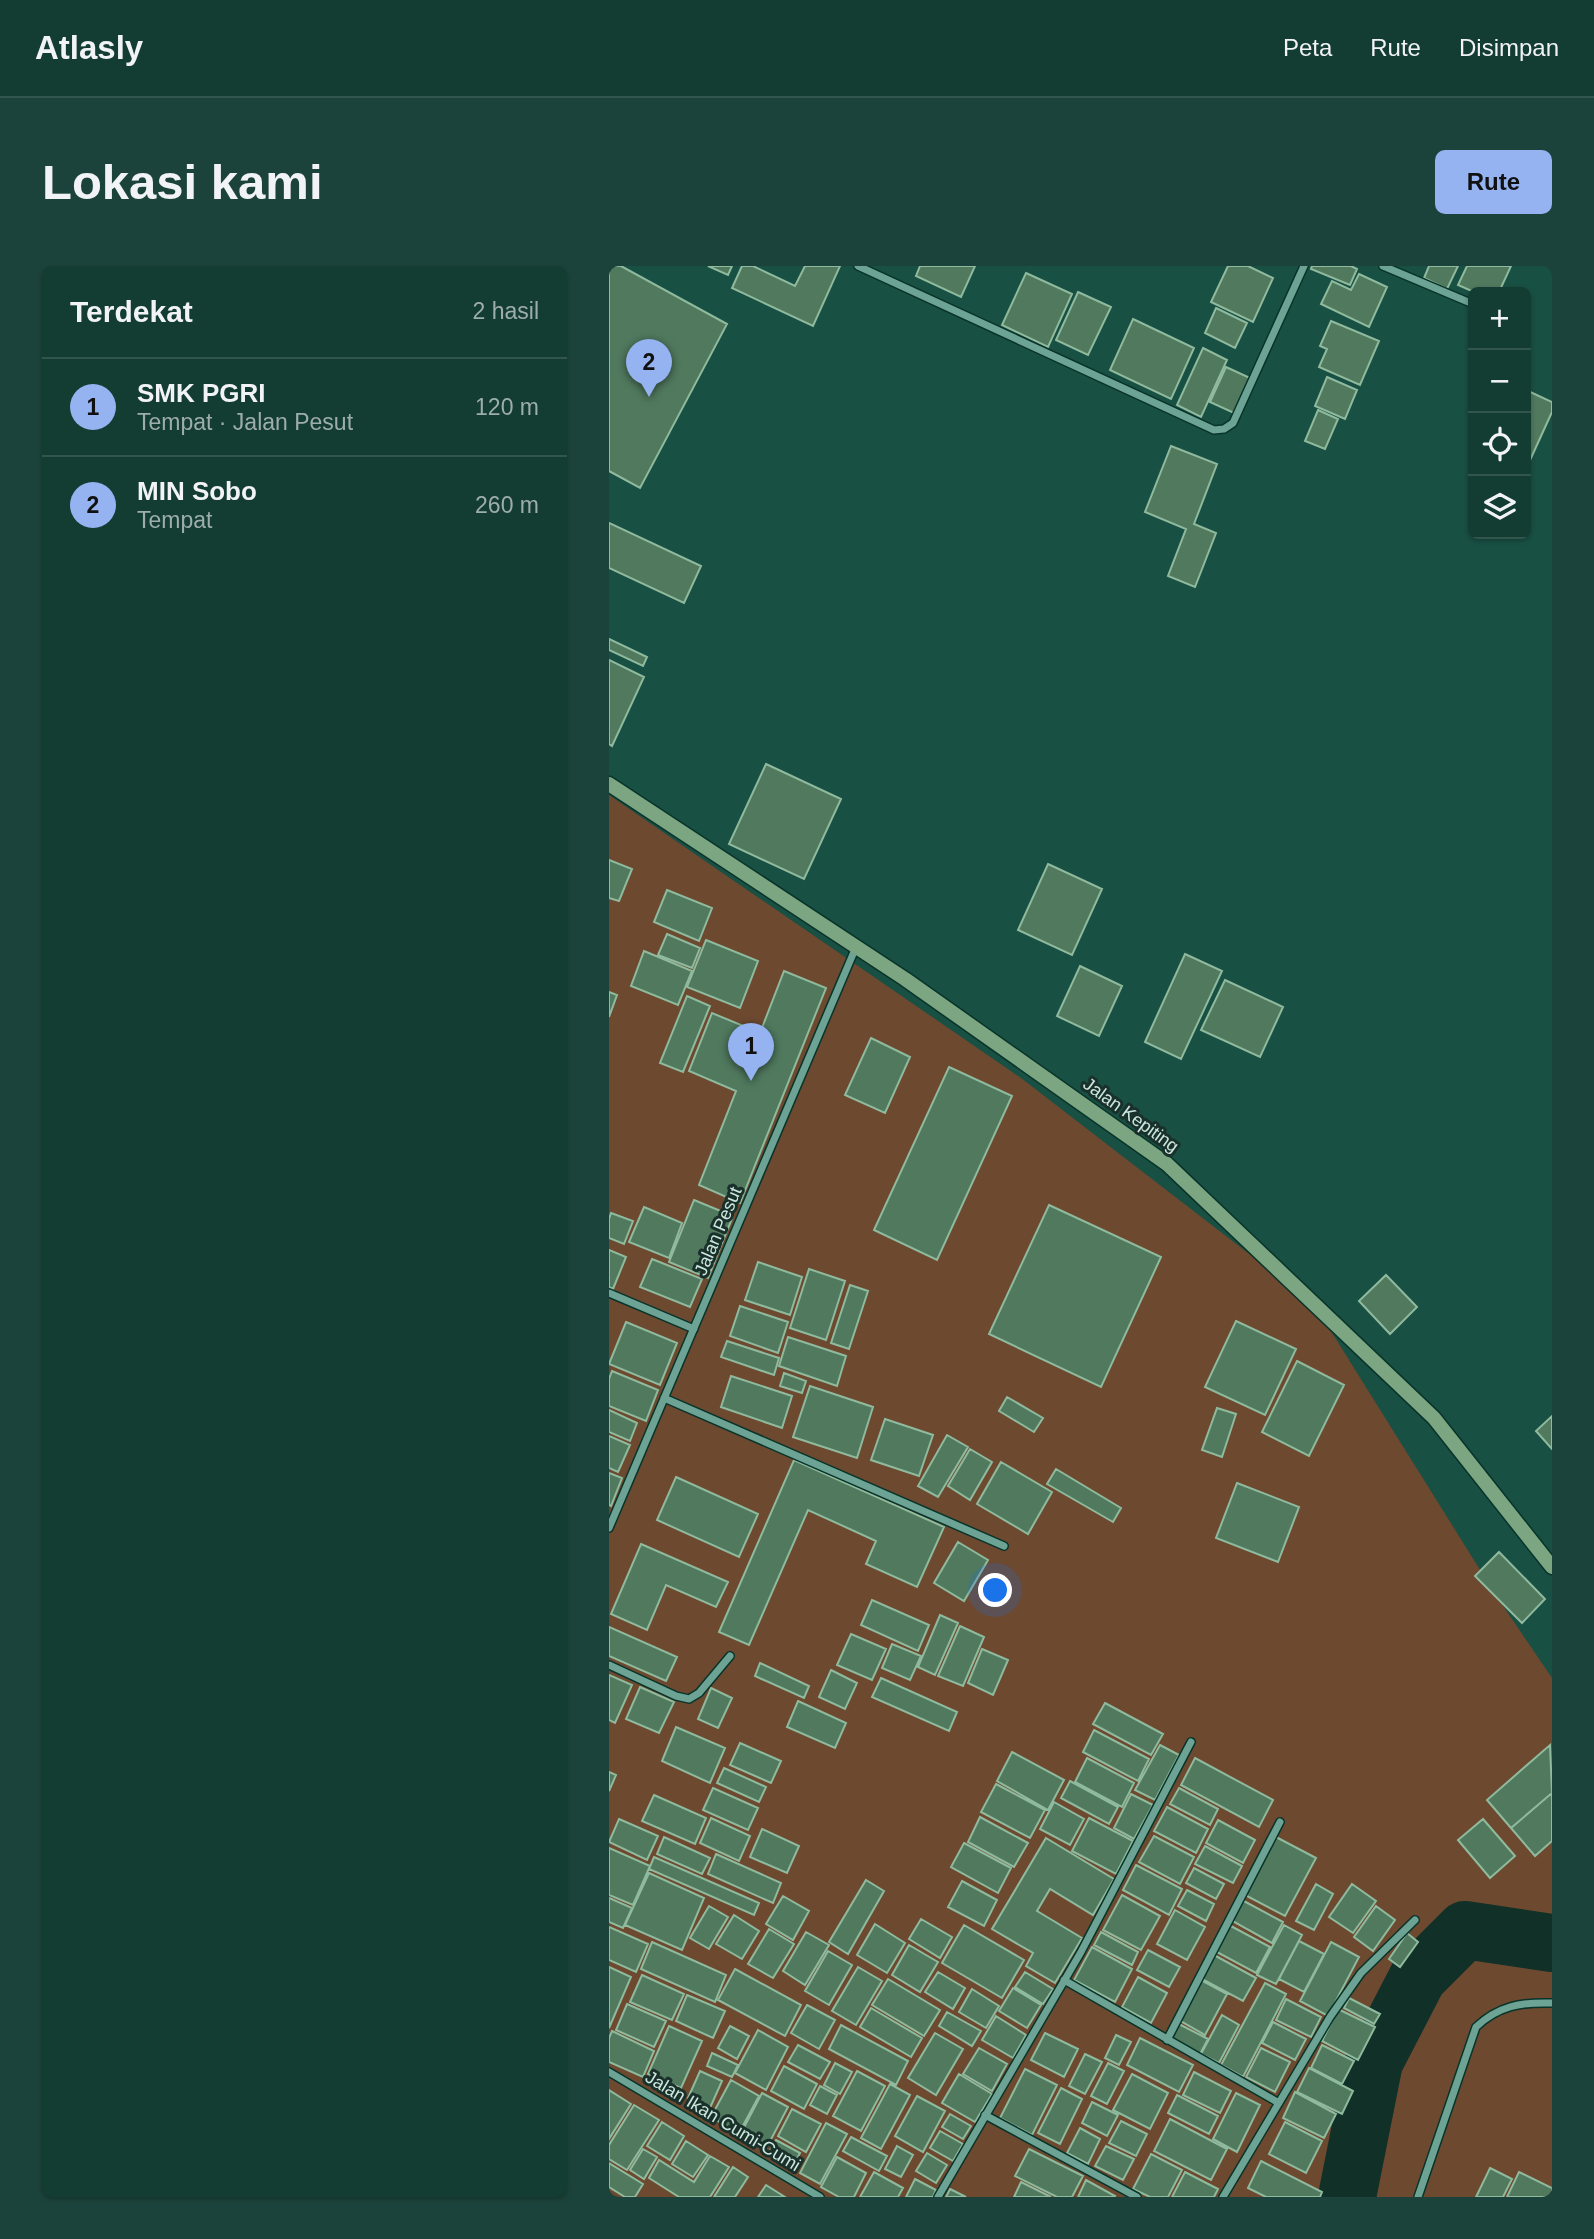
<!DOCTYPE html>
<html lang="id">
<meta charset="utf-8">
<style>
body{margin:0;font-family:Arial,sans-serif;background:#1c433b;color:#f1f3f6}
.controls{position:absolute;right:21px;top:21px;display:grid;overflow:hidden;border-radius:10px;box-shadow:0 2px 5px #0004}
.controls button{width:63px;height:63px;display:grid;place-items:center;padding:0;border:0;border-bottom:2px solid #32564e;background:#133c33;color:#f1f3f6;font:35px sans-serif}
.you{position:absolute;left:387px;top:1325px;width:24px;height:24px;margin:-18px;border:5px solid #fff;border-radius:50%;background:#1a73e8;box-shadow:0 0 0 10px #1a73e833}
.badge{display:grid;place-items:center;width:46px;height:46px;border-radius:50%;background:#95b2f1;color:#111;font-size:23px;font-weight:700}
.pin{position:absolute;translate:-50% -58px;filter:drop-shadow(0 2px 4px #0008)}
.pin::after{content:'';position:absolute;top:37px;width:24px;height:21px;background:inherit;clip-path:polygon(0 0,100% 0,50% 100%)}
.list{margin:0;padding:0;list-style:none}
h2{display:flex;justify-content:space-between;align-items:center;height:91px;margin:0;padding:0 28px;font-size:30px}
h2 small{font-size:23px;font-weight:400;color:#9dadac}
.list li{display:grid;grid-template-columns:46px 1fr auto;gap:21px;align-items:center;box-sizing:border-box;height:98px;padding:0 28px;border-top:2px solid #32564e}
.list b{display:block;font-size:26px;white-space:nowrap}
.list p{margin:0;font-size:23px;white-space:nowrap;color:#9dadac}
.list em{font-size:23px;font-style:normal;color:#9dadac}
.icon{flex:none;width:38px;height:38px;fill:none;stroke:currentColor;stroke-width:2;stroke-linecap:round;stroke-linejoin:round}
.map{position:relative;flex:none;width:943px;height:1931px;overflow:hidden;border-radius:10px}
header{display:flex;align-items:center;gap:42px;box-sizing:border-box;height:98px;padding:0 35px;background:#133c33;border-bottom:2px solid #32564e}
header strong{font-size:33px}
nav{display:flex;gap:38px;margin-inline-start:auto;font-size:24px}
.intro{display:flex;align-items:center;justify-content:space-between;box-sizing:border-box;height:168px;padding:0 42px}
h1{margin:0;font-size:49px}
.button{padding:18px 32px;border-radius:10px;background:#95b2f1;color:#111;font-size:24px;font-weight:700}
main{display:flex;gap:42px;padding:0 42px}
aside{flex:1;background:#133c33;border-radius:10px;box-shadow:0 2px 5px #0004}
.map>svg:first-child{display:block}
</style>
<header>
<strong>Atlasly</strong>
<nav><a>Peta</a><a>Rute</a><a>Disimpan</a></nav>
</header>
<div class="intro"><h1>Lokasi kami</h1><a class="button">Rute</a></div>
<main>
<aside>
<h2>Terdekat<small>2 hasil</small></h2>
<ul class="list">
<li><span class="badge">1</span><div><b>SMK PGRI</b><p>Tempat · Jalan Pesut</p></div><em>120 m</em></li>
<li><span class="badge">2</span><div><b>MIN Sobo</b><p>Tempat</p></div><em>260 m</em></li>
</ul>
</aside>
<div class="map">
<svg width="943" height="1931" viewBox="0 0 943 1931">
<rect width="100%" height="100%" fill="#195044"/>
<path fill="#6d4930" d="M 0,529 L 412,812 L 705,1038 L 888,1331 L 943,1412 L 943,1931 L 0,1931 Z"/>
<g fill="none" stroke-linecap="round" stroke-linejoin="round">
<path stroke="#103028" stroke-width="58" d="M 738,1931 L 765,1796 L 809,1711 L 856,1664 L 943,1677"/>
</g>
<path fill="#50795e" stroke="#8fba9d" stroke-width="2" d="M 0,0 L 12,0 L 118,58 L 31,222 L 0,205 Z
M 99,0 L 123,0 L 119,9 Z
M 133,0 L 144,0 L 186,20 L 196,0 L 231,0 L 204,60 L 123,22 Z
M 311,0 L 366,0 L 352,31 L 307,10 Z
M 619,0 L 639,0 L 664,12 L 644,56 L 602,36 Z
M 703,0 L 742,0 L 748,3 L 741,19 L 702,3 Z
M 820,0 L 849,0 L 838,23 L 815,12 Z
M 858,0 L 902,0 L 890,26 L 865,26 L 849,19 Z
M 417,7 L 463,28 L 439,81 L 393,59 Z
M 750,8 L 778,21 L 760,61 L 712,38 L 723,15 L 742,24 Z
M 469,26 L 502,41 L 479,89 L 447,74 Z
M 607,42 L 638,57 L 626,82 L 596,67 Z
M 524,53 L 585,82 L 562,133 L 501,104 Z
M 722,55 L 770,75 L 751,119 L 710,101 L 718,83 L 711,80 Z
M 594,82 L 618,94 L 592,151 L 568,139 Z
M 617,101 L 641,112 L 625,147 L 601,136 Z
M 718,111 L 748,124 L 736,153 L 706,140 Z
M 917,124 L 943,136 L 943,146 L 917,203 Z
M 709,144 L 729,153 L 716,183 L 696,175 Z
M 562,180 L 608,198 L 585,258 L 607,267 L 586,321 L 559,310 L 577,263 L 536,246 Z
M 0,257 L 92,300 L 75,337 L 0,302 Z
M 0,373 L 38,391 L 34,400 L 0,384 Z
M 0,394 L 35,411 L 3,480 L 0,478 Z
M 157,498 L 232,533 L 195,613 L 120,578 Z
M 0,594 L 23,603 L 10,635 L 0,632 Z
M 439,598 L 493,623 L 463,689 L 409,664 Z
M 58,624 L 103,642 L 90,675 L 45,656 Z
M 58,668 L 91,682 L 83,702 L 49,689 Z
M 97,674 L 149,695 L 131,742 L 78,721 Z
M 35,685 L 83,705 L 69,739 L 22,720 Z
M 576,688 L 613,705 L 572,793 L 536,776 Z
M 471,700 L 513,720 L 490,770 L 448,750 Z
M 175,705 L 217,722 L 131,937 L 90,919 L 127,825 L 80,805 L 103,747 L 151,767 Z
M 616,714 L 674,741 L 651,791 L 592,764 Z
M 0,726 L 8,729 L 0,751 Z
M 78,730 L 101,740 L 74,806 L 51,797 Z
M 262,772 L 301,791 L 276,847 L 236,829 Z
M 340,801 L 403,830 L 328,994 L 265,964 Z
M 85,934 L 124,950 L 99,1012 L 60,996 Z
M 440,939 L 552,991 L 492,1121 L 380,1068 Z
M 35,941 L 73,957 L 60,992 L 20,976 Z
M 2,947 L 24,955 L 15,978 L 0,972 L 0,953 Z
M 0,984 L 17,991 L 4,1023 L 0,1021 Z
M 43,993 L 93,1013 L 81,1041 L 31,1021 Z
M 149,996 L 193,1011 L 181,1049 L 136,1034 Z
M 200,1003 L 236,1015 L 217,1074 L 181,1062 Z
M 777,1009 L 808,1041 L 781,1068 L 750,1035 Z
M 241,1019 L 259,1025 L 240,1083 L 222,1077 Z
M 131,1040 L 179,1056 L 169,1087 L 121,1070 Z
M 627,1055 L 687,1083 L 656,1149 L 596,1121 Z
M 17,1056 L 68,1077 L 51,1119 L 0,1098 Z
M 179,1071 L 237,1090 L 228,1120 L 170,1100 Z
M 118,1075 L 170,1092 L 165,1109 L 112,1091 Z
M 688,1095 L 735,1119 L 700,1190 L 653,1166 Z
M 3,1105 L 49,1124 L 37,1155 L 0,1140 L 0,1113 Z
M 175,1107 L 197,1115 L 193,1127 L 171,1120 Z
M 122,1110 L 183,1130 L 173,1162 L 112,1141 Z
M 201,1120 L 264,1141 L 248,1192 L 184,1171 Z
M 398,1131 L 434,1152 L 425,1166 L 390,1145 Z
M 608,1142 L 627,1148 L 613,1191 L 593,1184 Z
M 0,1144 L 28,1157 L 21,1175 L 0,1166 Z
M 943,1150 L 943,1183 L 927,1165 Z
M 276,1153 L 324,1169 L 310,1210 L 262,1194 Z
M 338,1169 L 359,1181 L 329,1231 L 309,1220 Z
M 0,1170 L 21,1179 L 9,1206 L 0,1202 Z
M 361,1183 L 383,1196 L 361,1234 L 339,1220 Z
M 185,1194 L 335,1261 L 308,1321 L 257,1298 L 267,1275 L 199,1244 L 140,1379 L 110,1366 Z
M 392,1196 L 443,1226 L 419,1268 L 368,1238 Z
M 447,1203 L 512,1242 L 504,1256 L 438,1218 Z
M 0,1207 L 13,1212 L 2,1240 L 0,1239 Z
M 67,1211 L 149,1248 L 130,1291 L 48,1254 Z
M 628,1217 L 690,1241 L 669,1296 L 607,1272 Z
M 349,1276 L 379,1294 L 355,1335 L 325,1317 Z
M 32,1278 L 119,1316 L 107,1341 L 57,1319 L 38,1364 L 2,1348 Z
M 890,1286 L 936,1333 L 913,1357 L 866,1310 Z
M 263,1334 L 320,1359 L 309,1385 L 252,1359 Z
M 331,1349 L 349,1357 L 326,1409 L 309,1401 Z
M 351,1360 L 375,1371 L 354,1420 L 329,1410 Z
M 0,1361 L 68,1391 L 57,1415 L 0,1390 Z
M 242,1368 L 277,1383 L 263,1414 L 228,1399 Z
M 283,1378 L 312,1390 L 301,1414 L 273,1402 Z
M 373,1383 L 399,1394 L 384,1429 L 359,1417 Z
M 151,1397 L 200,1420 L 195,1432 L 146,1410 Z
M 222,1404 L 248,1417 L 236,1443 L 210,1431 Z
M 0,1409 L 23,1419 L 6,1457 L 0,1454 Z
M 272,1412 L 348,1446 L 340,1465 L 263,1431 Z
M 31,1421 L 65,1436 L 50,1467 L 17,1453 Z
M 102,1422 L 123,1432 L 109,1462 L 89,1453 Z
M 189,1435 L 237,1457 L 226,1482 L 178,1461 Z
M 496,1437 L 554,1468 L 542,1489 L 484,1458 Z
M 67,1461 L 116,1482 L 101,1517 L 53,1495 Z
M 485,1464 L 540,1493 L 529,1515 L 474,1486 Z
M 131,1477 L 172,1495 L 162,1517 L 121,1499 Z
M 551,1479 L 570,1489 L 546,1534 L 526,1524 Z
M 941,1479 L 943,1527 L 902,1562 L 878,1534 Z
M 403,1486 L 455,1514 L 439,1544 L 388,1515 Z
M 478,1492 L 525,1517 L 513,1541 L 466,1516 Z
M 586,1492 L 664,1534 L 650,1561 L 572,1519 Z
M 115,1502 L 157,1521 L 150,1536 L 108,1517 Z
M 0,1506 L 7,1509 L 0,1525 Z
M 461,1515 L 509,1541 L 500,1558 L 452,1532 Z
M 387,1518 L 436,1544 L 421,1572 L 372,1546 Z
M 104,1522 L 149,1542 L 139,1564 L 94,1544 Z
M 570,1522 L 609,1543 L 601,1559 L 561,1538 Z
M 943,1527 L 943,1575 L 926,1590 L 902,1562 Z
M 522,1528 L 544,1539 L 525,1573 L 505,1562 Z
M 45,1529 L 97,1552 L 86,1578 L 33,1555 Z
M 445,1536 L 475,1553 L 461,1579 L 431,1563 Z
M 558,1541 L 599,1563 L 587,1587 L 545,1565 Z
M 371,1551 L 419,1577 L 405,1601 L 359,1576 Z
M 102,1552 L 141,1570 L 130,1595 L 91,1577 Z
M 480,1552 L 524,1575 L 507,1608 L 463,1585 Z
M 10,1553 L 49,1570 L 38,1594 L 0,1576 Z
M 874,1553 L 906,1590 L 881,1612 L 849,1574 Z
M 609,1554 L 646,1574 L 634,1597 L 597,1577 Z
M 153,1563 L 190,1580 L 178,1607 L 141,1591 Z
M 545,1570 L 585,1591 L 571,1618 L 530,1596 Z
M 55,1571 L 101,1592 L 93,1608 L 48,1588 Z
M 667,1571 L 707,1592 L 676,1650 L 636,1629 Z
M 437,1572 L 505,1613 L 484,1649 L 441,1623 L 428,1645 L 473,1672 L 446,1717 L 417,1700 L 424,1687 L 383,1663 Z
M 355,1577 L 402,1602 L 389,1627 L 342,1601 Z
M 596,1580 L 633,1600 L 624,1617 L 586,1598 Z
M 0,1582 L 41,1600 L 24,1639 L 0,1629 Z
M 107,1588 L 172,1617 L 164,1637 L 99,1608 Z
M 45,1591 L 150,1637 L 145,1649 L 40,1603 Z
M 527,1599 L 573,1623 L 560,1649 L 514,1624 Z
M 585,1602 L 615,1618 L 607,1633 L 577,1617 Z
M 40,1607 L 95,1632 L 73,1684 L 16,1659 Z
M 257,1614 L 275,1625 L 239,1688 L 220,1676 Z
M 353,1615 L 388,1634 L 375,1660 L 339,1641 Z
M 707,1618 L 724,1628 L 705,1664 L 687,1655 Z
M 743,1618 L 767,1635 L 744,1667 L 720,1651 Z
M 578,1624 L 605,1638 L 597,1655 L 569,1640 Z
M 513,1629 L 551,1650 L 532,1684 L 494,1664 Z
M 174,1630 L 200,1645 L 184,1674 L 157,1658 Z
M 0,1632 L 23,1642 L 14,1662 L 0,1656 Z
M 633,1634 L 674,1656 L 663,1677 L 622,1654 Z
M 100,1640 L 119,1651 L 100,1683 L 81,1672 Z
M 767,1640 L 786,1654 L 764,1685 L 745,1671 Z
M 566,1644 L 596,1661 L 578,1694 L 548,1678 Z
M 125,1649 L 150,1665 L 133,1693 L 107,1678 Z
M 312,1653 L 343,1671 L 331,1692 L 300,1673 Z
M 266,1658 L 296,1677 L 278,1707 L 248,1689 Z
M 355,1659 L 415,1694 L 393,1732 L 333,1697 Z
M 620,1659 L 661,1681 L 647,1707 L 606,1685 Z
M 675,1659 L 693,1669 L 667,1718 L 648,1709 Z
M 0,1661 L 39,1678 L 27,1706 L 0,1694 Z
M 160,1663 L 185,1678 L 164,1712 L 139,1698 Z
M 197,1666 L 220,1679 L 196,1719 L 174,1705 Z
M 492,1666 L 529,1686 L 523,1699 L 485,1679 Z
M 798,1667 L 809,1676 L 791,1701 L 780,1693 Z
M 690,1675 L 715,1688 L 695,1726 L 670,1713 Z
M 43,1676 L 117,1709 L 106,1736 L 32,1703 Z
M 722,1676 L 750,1691 L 719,1750 L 691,1735 Z
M 300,1679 L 329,1696 L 311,1726 L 283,1709 Z
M 483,1681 L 523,1703 L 506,1736 L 465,1714 Z
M 539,1684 L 571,1701 L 560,1721 L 528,1704 Z
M 219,1685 L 243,1699 L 220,1739 L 196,1725 Z
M 605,1689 L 647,1712 L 634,1735 L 593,1713 Z
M 0,1701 L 22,1711 L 0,1762 Z
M 249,1701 L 273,1715 L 247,1759 L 223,1745 Z
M 126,1703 L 192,1739 L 176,1770 L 109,1734 Z
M 329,1706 L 356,1722 L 344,1743 L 316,1726 Z
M 416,1706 L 444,1723 L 434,1738 L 406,1721 Z
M 33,1709 L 75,1728 L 63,1754 L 21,1736 Z
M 529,1711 L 558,1727 L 542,1757 L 513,1741 Z
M 279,1713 L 331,1744 L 315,1770 L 263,1739 Z
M 592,1714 L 618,1728 L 596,1769 L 570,1754 Z
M 656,1717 L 677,1728 L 634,1811 L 612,1799 Z
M 404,1722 L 432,1739 L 418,1762 L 390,1745 Z
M 363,1723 L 390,1740 L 377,1762 L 350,1746 Z
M 78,1729 L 116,1745 L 104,1772 L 67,1755 Z
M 740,1732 L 771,1748 L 765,1758 L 735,1742 Z
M 677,1733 L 712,1751 L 702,1771 L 667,1754 Z
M 18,1738 L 57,1755 L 45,1781 L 7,1764 Z
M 198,1739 L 226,1754 L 210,1783 L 182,1767 Z
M 262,1742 L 313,1772 L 302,1791 L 251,1761 Z
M 729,1743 L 766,1761 L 749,1794 L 713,1775 Z
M 338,1746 L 372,1765 L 363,1780 L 330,1760 Z
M 613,1749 L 630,1759 L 610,1797 L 592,1788 Z
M 387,1750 L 417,1769 L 404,1792 L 373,1774 Z
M 664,1756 L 697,1773 L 686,1794 L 653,1777 Z
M 568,1757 L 599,1773 L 590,1790 L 560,1773 Z
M 232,1759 L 299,1795 L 287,1819 L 220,1783 Z
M 60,1760 L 93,1775 L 72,1822 L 39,1808 Z
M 121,1760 L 140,1770 L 128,1793 L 109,1782 Z
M 149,1764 L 179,1781 L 157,1824 L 126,1807 Z
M 3,1765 L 45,1785 L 34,1811 L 0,1796 L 0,1772 Z
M 326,1767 L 354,1783 L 327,1829 L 299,1812 Z
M 436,1767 L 469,1783 L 455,1811 L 422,1794 Z
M 507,1769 L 522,1776 L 510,1799 L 496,1792 Z
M 531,1772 L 584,1799 L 570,1826 L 518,1799 Z
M 189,1779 L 221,1796 L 211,1813 L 179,1796 Z
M 713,1779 L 745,1795 L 733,1818 L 702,1802 Z
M 370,1782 L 398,1798 L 383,1825 L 354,1808 Z
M 652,1782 L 681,1796 L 666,1826 L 637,1811 Z
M 103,1787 L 129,1799 L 123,1811 L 98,1800 Z
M 476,1788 L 493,1796 L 476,1828 L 460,1820 Z
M 226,1797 L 243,1806 L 231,1828 L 215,1819 Z
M 499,1797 L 515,1805 L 498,1838 L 482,1830 Z
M 175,1800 L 208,1818 L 195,1843 L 162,1825 Z
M 700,1802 L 744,1825 L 733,1848 L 688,1826 Z
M 416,1803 L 448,1819 L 423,1869 L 391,1852 Z
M 91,1805 L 113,1815 L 101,1842 L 79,1832 Z
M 248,1805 L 276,1820 L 252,1865 L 224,1850 Z
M 585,1806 L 622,1825 L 611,1847 L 574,1829 Z
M 350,1808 L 383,1828 L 366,1856 L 333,1837 Z
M 523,1808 L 559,1827 L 541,1863 L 504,1844 Z
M 122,1814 L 150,1830 L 130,1867 L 102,1851 Z
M 281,1818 L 301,1829 L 272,1883 L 252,1872 Z
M 211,1820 L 228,1829 L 218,1848 L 201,1839 Z
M 452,1822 L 473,1833 L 451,1878 L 429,1867 Z
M 0,1824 L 22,1838 L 0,1873 Z
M 686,1826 L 727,1848 L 715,1872 L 674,1852 Z
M 153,1827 L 179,1841 L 157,1883 L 131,1869 Z
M 627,1827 L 651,1839 L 628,1886 L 604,1873 Z
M 568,1829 L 609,1850 L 600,1868 L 559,1847 Z
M 308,1830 L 336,1845 L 314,1886 L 286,1870 Z
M 483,1836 L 509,1849 L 498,1870 L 473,1857 Z
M 25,1839 L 50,1854 L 18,1904 L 0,1893 L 0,1879 Z
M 183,1843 L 212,1858 L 197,1886 L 169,1870 Z
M 341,1848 L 362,1860 L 354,1873 L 333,1861 Z
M 561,1853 L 618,1883 L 602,1914 L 545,1885 Z
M 512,1855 L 538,1868 L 527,1890 L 500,1877 Z
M 53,1856 L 75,1870 L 61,1894 L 38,1880 Z
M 676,1856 L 713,1875 L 697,1907 L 660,1888 Z
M 217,1857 L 238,1868 L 211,1918 L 191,1907 Z
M 471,1862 L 491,1873 L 479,1898 L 458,1887 Z
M 331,1865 L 354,1878 L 344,1895 L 321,1882 Z
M 242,1871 L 278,1890 L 270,1905 L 234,1885 Z
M 167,1874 L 191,1887 L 183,1902 L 158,1889 Z
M 77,1875 L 99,1889 L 84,1911 L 63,1898 Z
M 288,1880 L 304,1889 L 292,1911 L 276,1903 Z
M 497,1880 L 525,1893 L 514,1914 L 486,1900 Z
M 34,1883 L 48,1891 L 35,1913 L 21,1904 Z
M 420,1883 L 474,1910 L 463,1931 L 448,1931 L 406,1910 Z
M 318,1887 L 338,1899 L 327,1917 L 307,1905 Z
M 542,1888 L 573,1904 L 559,1931 L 541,1931 L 524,1923 Z
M 101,1890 L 120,1901 L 101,1931 L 70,1931 L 40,1912 L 50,1894 L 85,1916 Z
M 228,1891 L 257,1907 L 245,1931 L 230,1931 L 212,1921 Z
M 652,1895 L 713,1926 L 711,1931 L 657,1931 L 639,1922 Z
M 0,1897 L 34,1918 L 26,1931 L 16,1931 L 0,1921 Z
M 124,1901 L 139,1911 L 126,1931 L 105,1931 Z
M 881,1902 L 903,1913 L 894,1931 L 867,1931 Z
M 265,1906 L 294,1922 L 289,1931 L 251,1931 Z
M 576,1906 L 609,1923 L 605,1931 L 563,1931 Z
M 910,1906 L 943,1922 L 943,1931 L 898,1931 Z
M 306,1913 L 327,1924 L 324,1931 L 297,1931 Z
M 477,1914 L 506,1930 L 505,1931 L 469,1931 Z
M 412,1916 L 442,1931 L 405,1931 Z
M 157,1919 L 176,1931 L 149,1931 Z
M 341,1923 L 357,1931 L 337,1931 Z"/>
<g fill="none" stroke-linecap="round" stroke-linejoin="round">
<g stroke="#08342a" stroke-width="10">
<path id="street" d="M 249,0 L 605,164 L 615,163 L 624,157 L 695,0
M 774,0 L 864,38
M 0,1027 L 85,1063
M 55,1132 L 395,1280
M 0,1262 L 247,681
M 0,1399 L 67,1430 L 80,1433 L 90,1427 L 121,1390
M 455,1714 L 670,1837
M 558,1774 L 671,1556
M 0,1806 L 211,1931
M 376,1849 L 528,1931
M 329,1931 L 472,1686 L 582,1476
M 614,1931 L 721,1751 L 752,1707 L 806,1654
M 809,1931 L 867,1761 C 889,1740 912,1736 943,1737"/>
</g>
<g stroke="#08342a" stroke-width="17">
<path id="secondary" d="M 0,518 L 296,713 L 558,898 L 825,1152 L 943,1301"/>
</g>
<use href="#street" stroke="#6da394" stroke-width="7"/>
<use href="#secondary" stroke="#7ca581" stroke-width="14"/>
</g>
<g text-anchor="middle" stroke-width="6" stroke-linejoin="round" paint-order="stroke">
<g font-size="18" fill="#cce7de" stroke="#1a312b">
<text transform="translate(522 849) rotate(36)" y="6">Jalan Kepiting</text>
<text transform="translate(109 965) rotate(-67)" y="6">Jalan Pesut</text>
<text transform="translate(114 1855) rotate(31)" y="6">Jalan Ikan Cumi-Cumi</text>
</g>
</g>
</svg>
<div class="controls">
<button>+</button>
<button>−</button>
<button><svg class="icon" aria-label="locate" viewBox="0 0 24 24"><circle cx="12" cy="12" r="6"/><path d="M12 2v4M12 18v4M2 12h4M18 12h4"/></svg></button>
<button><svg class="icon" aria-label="layers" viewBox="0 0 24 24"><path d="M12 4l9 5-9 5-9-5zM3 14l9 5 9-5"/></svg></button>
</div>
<div class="you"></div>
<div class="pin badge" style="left:142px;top:815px">1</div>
<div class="pin badge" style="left:40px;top:131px">2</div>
</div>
</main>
